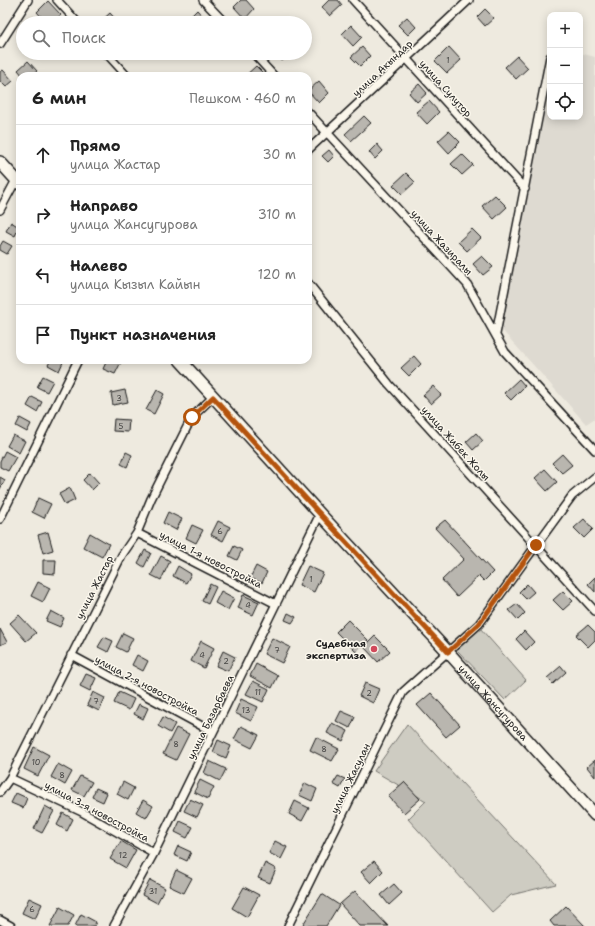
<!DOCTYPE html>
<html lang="ru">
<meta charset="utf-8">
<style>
body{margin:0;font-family:"Shantell Sans",sans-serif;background:#f6f6f6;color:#222}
.controls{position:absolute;right:12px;top:12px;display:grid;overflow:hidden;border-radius:8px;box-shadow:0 2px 10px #0003}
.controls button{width:36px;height:36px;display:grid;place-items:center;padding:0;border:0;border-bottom:1px solid #e0e0e0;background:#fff;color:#222;font:20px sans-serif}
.stop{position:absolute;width:12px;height:12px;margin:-9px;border:3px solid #b45309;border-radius:50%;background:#fff}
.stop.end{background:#b45309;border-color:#fff;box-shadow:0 1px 4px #0008}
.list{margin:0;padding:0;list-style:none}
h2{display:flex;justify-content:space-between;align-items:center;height:52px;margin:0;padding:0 16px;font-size:17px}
h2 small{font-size:13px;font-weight:400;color:#767676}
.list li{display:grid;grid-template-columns:26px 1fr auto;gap:12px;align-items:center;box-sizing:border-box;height:60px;padding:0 16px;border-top:1px solid #e0e0e0}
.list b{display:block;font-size:15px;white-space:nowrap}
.list p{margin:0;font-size:13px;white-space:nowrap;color:#767676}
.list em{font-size:13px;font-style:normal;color:#767676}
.icon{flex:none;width:22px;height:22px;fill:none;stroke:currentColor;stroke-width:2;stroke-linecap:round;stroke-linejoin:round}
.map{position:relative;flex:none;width:595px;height:926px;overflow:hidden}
.search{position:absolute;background:#fff;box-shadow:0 2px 10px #0003;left:16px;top:16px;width:296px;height:44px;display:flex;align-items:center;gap:10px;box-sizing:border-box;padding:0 14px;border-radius:22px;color:#767676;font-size:15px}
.panel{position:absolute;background:#fff;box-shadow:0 2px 10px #0003;left:16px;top:72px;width:296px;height:292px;border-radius:12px}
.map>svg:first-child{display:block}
</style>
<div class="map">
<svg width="595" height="926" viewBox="0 0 595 926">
<rect width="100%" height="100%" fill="#eeeadf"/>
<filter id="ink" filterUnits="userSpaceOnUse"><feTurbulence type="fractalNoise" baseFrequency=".025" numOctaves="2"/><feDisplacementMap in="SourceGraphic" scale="8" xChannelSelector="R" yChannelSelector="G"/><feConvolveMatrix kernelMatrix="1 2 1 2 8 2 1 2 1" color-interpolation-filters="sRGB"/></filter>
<g filter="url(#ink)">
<path fill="#dedad1" d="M 580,53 L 595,57 L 595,418 L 586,424 L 501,329 L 550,84 L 550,117 L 580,117 Z"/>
<path fill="#ceccc2" stroke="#75746f" d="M 480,628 L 526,680 L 505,700 L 457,650 Z
M 407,724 L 556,884 L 511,895 L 492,912 L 408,819 L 426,801 L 374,771 Z"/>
<path fill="#b9b6af" stroke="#1c1c1c" d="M 241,0 L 246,0 L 254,9 L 245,19 L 234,7 Z
M 329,0 L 338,0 L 342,5 L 330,16 L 322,7 Z
M 48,1 L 61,15 L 52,23 L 47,23 L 37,12 Z
M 485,9 L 494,18 L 485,26 L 477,17 Z
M 197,10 L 206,20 L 202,23 L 186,23 L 185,22 Z
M 110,13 L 119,23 L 102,23 L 100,22 Z
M 407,17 L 416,27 L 408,35 L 398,25 Z
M 351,25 L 362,37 L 353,46 L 342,34 Z
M 362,47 L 370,56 L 360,66 L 351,57 Z
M 449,47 L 461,60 L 447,73 L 435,61 Z
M 275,53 L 291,53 L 282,61 Z
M 517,56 L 528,68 L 516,79 L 505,67 Z
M 28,61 L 37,71 L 32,76 L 23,76 L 18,70 Z
M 256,66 L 263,73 L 260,76 L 245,76 Z
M 3,70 L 13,81 L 6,87 L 0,81 L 0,72 Z
M 319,81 L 329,93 L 319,103 L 308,91 Z
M 419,84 L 427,93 L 417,102 L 409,93 Z
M 429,101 L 439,112 L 427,124 L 416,112 Z
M 364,116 L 371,123 L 351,141 L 345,134 Z
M 449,131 L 460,142 L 449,153 L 438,141 Z
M 377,144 L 383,151 L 375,159 L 369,152 Z
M 329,150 L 334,156 L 328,162 L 322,156 Z
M 462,154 L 473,165 L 462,175 L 451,164 Z
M 406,173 L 415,182 L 402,194 L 393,185 Z
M 495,195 L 507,207 L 494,219 L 482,206 Z
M 11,222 L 19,227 L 15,236 L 6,231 Z
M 472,229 L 481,238 L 467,251 L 458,242 Z
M 3,241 L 12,246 L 7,254 L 0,250 L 0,246 Z
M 482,256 L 493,267 L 483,275 L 473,264 Z
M 414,356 L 421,364 L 409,376 L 401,368 Z
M 51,360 L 64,360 L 59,371 L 48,365 Z
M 107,360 L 116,360 L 121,362 L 115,374 L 103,369 Z
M 43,376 L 53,381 L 47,392 L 37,387 Z
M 519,379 L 525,386 L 511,400 L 504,393 Z
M 433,386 L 441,395 L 431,404 L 423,395 Z
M 125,390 L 128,402 L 113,405 L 111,393 Z
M 157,390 L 164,394 L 154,414 L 146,410 Z
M 32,397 L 42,402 L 37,412 L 27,406 Z
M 20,418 L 31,424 L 27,432 L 16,426 Z
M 114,419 L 129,420 L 128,432 L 113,431 Z
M 476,433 L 483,441 L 473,450 L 466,442 Z
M 13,435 L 25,441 L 19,453 L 7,446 Z
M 5,451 L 16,457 L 8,471 L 0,467 L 0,461 Z
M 126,452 L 132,455 L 127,467 L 121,464 Z
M 562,454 L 572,465 L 562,473 L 552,463 Z
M 545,469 L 557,482 L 547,491 L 535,478 Z
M 90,473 L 99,483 L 92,490 L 83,480 Z
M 0,477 L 5,480 L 0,489 Z
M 70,488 L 75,500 L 65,505 L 59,494 Z
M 38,498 L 51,504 L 44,518 L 32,512 Z
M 168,512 L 182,519 L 176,530 L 163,523 Z
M 584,519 L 593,529 L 584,538 L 574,528 Z
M 445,520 L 493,572 L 484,581 L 479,576 L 457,597 L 442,580 L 464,559 L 435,528 Z
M 218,521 L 230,527 L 223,541 L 211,535 Z
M 192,525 L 203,530 L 196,543 L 186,538 Z
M 48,532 L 53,550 L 43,553 L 38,535 Z
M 90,533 L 109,544 L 102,557 L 83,547 Z
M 234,546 L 242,550 L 237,560 L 229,556 Z
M 145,550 L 151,553 L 144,567 L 138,563 Z
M 161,556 L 170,561 L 161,580 L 151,575 Z
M 43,560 L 56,560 L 55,574 L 43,573 Z
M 178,566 L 191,574 L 186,583 L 173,576 Z
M 256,566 L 267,572 L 262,583 L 250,578 Z
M 308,566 L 323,573 L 314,592 L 299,585 Z
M 595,577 L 595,592 L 588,584 Z
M 38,582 L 50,588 L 43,602 L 31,596 Z
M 210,584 L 216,587 L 208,604 L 202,601 Z
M 527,584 L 534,592 L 526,599 L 519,592 Z
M 221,591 L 234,598 L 228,610 L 215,603 Z
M 563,591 L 573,601 L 563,610 L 553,600 Z
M 243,595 L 259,602 L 253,615 L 238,608 Z
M 517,604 L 525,613 L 518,620 L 509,610 Z
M 51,611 L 64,618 L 60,627 L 46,621 Z
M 288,613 L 296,617 L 292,623 L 285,620 Z
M 19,615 L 36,633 L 26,641 L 10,623 Z
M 348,620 L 368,640 L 356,652 L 336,632 Z
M 588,625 L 595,632 L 595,640 L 588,647 L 576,635 Z
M 0,629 L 7,642 L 0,645 Z
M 524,631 L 534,642 L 526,650 L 516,639 Z
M 123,633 L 133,638 L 126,652 L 116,647 Z
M 375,636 L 390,651 L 378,662 L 364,647 Z
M 104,637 L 113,641 L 108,652 L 98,647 Z
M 272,638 L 290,647 L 282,663 L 264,654 Z
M 201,641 L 214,648 L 204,668 L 191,661 Z
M 223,651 L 235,657 L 228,671 L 216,666 Z
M 137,655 L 148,661 L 143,671 L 132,665 Z
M 256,664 L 278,676 L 272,688 L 250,676 Z
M 561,666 L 566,672 L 553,684 L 547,678 Z
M 86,674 L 96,678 L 90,691 L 80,686 Z
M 253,681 L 269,689 L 263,702 L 246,694 Z
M 365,683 L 379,689 L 373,703 L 359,696 Z
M 93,692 L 105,698 L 99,711 L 87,705 Z
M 119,692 L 134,699 L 129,710 L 114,703 Z
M 431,693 L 460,725 L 446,737 L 417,705 Z
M 241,699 L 258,707 L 251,721 L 235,713 Z
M 139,704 L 148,708 L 143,719 L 134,714 Z
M 341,711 L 355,717 L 350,728 L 336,721 Z
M 163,717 L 175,724 L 170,733 L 158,726 Z
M 332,723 L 348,731 L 343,741 L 327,733 Z
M 241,726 L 259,735 L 252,748 L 234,739 Z
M 176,728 L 189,734 L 176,760 L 163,754 Z
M 316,737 L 339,749 L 332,761 L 310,750 Z
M 218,740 L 231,746 L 226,758 L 213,752 Z
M 34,747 L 49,755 L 38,776 L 24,769 Z
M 595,760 L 595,777 L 587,767 Z
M 209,761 L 226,769 L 220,781 L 204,773 Z
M 58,764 L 72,772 L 65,785 L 51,777 Z
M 80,776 L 92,782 L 84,796 L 72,790 Z
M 338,776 L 345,779 L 340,788 L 333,784 Z
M 200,780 L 214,787 L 208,799 L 194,792 Z
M 123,782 L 134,788 L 128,800 L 117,794 Z
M 404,782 L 420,799 L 404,813 L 388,796 Z
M 305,783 L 317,789 L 312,801 L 299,795 Z
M 96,788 L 107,793 L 103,802 L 92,797 Z
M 16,793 L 27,798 L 23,808 L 11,803 Z
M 190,799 L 203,805 L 197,817 L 184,811 Z
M 143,800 L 153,806 L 146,818 L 136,812 Z
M 295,801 L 309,808 L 302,821 L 289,814 Z
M 45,806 L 54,811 L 42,833 L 34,829 Z
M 63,813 L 73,819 L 67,831 L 57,825 Z
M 180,821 L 193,827 L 187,838 L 175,832 Z
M 121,841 L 136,850 L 126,868 L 110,859 Z
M 275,841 L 287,847 L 281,859 L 269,853 Z
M 178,846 L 191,852 L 187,861 L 174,855 Z
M 374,861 L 383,871 L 371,883 L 361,872 Z
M 265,863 L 276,869 L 270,883 L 258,878 Z
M 176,870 L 192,878 L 184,893 L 169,886 Z
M 150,880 L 165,888 L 157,903 L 142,895 Z
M 394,884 L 402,893 L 389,905 L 381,895 Z
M 244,887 L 259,895 L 247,917 L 232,908 Z
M 355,891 L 388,926 L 360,926 L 340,904 Z
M 322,894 L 339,905 L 326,926 L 302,926 Z
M 29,898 L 42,904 L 35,919 L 22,913 Z
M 566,906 L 585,926 L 554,926 L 550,921 Z
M 60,907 L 74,915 L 68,926 L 50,926 Z
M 81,914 L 96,922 L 94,926 L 75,926 Z"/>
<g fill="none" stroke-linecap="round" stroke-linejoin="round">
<g stroke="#1c1c1c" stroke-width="10">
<path id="minor" d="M 57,0 L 78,23
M 203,0 L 225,23
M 353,0 L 525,189
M 0,44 L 28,0
M 106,53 L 127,76
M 253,53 L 274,76
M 308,112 L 467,284 L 505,352 L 595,450
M 308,150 L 469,0
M 0,210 L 16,180
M 308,283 L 389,384 L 595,611
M 496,334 L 550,57
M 0,519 L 78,360
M 137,533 L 276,604
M 71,655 L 213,732
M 10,778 L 80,811 L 154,853
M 0,792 L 10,778 L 122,555 L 137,533 L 151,499 L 192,417 L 213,397
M 0,920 L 11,926
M 114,926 L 154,853 L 320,514
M 288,926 L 403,692 L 479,624 L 572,496 L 595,477"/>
</g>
<g stroke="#1c1c1c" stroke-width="14">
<g id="secondary">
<path d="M 0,162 L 20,184"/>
<path id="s1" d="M 180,360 L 320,514 L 448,652 L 595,815"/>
</g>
</g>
<use href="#minor" stroke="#fbf7ec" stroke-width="7"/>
<use href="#secondary" stroke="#fbf7ec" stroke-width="11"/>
</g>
</g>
<g fill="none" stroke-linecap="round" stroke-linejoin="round" filter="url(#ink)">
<path stroke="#b45309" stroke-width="5" d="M 192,417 L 213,397 L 320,514 L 448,652 L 479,624 L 536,545"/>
</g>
<circle fill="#d1495b" stroke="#fbf7ec" stroke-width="1.5" cx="374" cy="649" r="4"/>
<g text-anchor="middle" stroke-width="3" stroke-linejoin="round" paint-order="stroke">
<g font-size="8" fill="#434241">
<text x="448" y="63">1</text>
<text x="119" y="401">3</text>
<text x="121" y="429">5</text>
<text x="220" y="534">6</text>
<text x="311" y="582">1</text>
<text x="248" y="608">4</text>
<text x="277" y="653">7</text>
<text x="202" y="658">4</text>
<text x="226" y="664">2</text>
<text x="258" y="695">11</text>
<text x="369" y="696">2</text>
<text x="96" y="704">7</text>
<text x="246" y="713">13</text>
<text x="176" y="747">8</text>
<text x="324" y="752">8</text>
<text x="36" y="765">10</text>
<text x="62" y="778">8</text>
<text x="123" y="858">12</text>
<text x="153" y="894">31</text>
<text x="32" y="912">6</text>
</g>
<g font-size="10" fill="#1c1c1c" stroke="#fbf7ec">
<text transform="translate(382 68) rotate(-43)" y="4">улица Акындар</text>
<text transform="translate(446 88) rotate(48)" y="4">улица Сулутор</text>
<text transform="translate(442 242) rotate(47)" y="4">улица Жазиралы</text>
<text transform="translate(456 443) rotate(48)" y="4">улица Жибек Жолы</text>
<text transform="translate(211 559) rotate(27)" y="4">улица 1-я новостройка</text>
<text transform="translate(94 587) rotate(-63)" y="4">улица Жастар</text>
<text transform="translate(147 685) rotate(28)" y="4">улица 2-я новостройка</text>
<text dy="4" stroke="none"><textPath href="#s1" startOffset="464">улица Жансугурова</textPath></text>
<text transform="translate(210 717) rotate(-64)" y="4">улица Базарбаева</text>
<text transform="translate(350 778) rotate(-64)" y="4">улица Жасулан</text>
<text transform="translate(97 811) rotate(28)" y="4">улица 3-я новостройка</text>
</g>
<g font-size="10" font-weight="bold" fill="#1c1c1c" stroke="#fbf7ec" text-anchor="end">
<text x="366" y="647">Судебная<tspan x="366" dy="12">экспертиза</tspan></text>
</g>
</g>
</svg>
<div class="controls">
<button>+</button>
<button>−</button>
<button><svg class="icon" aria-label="locate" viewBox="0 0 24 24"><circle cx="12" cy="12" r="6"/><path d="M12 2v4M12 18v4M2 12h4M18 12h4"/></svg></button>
</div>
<div class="stop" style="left:192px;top:417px"></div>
<div class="stop end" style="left:536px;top:545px"></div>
<div class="search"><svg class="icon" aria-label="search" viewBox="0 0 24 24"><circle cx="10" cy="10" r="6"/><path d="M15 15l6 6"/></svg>Поиск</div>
<section class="panel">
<h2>6 мин<small>Пешком · 460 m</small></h2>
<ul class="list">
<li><svg class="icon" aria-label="ahead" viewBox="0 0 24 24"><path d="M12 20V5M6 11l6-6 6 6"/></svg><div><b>Прямо</b><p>улица Жастар</p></div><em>30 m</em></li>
<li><svg class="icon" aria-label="right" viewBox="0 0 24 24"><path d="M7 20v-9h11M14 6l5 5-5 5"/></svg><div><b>Направо</b><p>улица Жансугурова</p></div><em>310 m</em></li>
<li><svg class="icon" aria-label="left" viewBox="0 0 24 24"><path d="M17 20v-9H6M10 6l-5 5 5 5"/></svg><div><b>Налево</b><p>улица Кызыл Кайын</p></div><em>120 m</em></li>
<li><svg class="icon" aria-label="arrive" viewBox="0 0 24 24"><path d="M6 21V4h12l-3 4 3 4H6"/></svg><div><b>Пункт назначения</b></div></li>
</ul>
</section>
</div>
